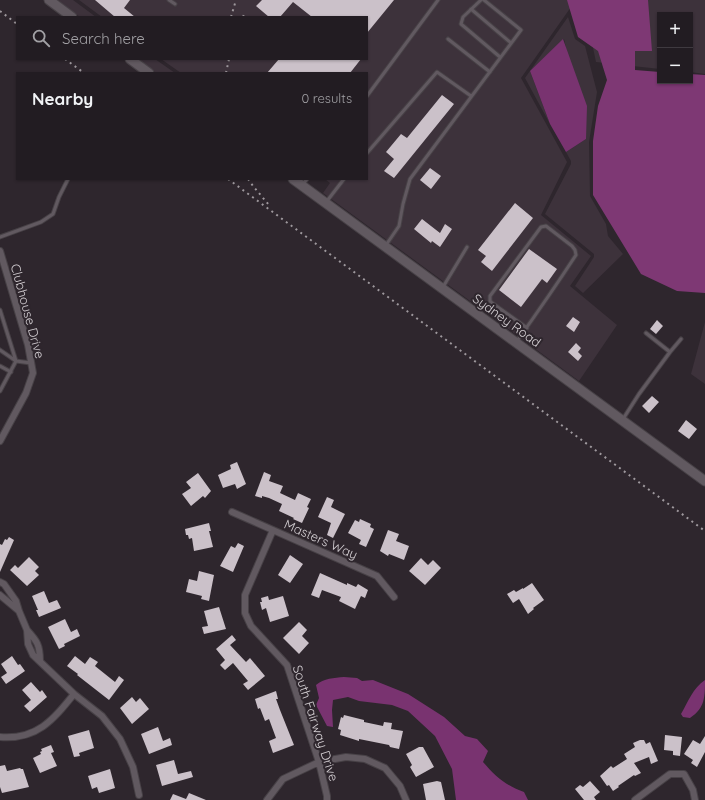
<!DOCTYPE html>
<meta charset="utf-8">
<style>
body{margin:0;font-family:Quicksand,sans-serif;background:#2e292f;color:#f1f3f6}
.controls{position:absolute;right:12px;top:12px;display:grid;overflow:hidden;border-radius:0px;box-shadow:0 1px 3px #0004}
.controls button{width:36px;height:36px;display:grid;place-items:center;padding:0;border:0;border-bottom:1px solid #3f3a40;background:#221c22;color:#f1f3f6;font:20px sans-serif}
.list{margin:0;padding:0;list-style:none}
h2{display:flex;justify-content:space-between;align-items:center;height:52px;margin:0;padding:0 16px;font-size:17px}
h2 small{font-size:13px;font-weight:400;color:#a2a1a5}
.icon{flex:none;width:22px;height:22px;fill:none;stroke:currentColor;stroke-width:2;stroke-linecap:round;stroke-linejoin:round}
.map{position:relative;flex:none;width:705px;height:800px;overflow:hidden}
.search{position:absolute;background:#221c22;box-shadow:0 1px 3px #0004;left:16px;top:16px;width:352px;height:44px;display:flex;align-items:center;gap:10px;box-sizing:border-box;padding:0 14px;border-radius:0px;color:#a2a1a5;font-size:15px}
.panel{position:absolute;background:#221c22;box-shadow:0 1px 3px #0004;left:16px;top:72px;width:352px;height:108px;border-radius:0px}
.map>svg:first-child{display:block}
</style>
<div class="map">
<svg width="705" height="800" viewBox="0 0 705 800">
<rect width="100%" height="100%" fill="#2e262d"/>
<path fill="#3d323b" d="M 57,0 L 73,0 L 96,17 L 80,17 Z
M 79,0 L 569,0 L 571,7 L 521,78 L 567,162 L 541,215 L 591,256 L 570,286 L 617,325 L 579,381 L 323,193 L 330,183 L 325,179 L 367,179 L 367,73 L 181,73 L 161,59 L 367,59 L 367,17 L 102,17 Z
M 583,0 L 705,0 L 705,74 L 690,72 L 690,15 L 660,15 L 660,69 L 596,62 Z
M 568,17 L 575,39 L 585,46 L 597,92 L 589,142 L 590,196 L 606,224 L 608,236 L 623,254 L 583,293 L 575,286 L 594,257 L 594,254 L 545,214 L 571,164 L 571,161 L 566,152 L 586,139 L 564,39 L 530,71 L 550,124 L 525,78 Z
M 137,59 L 155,59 L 175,73 L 156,73 Z
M 705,322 L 705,384 L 691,374 Z"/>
<path fill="#7e3874" d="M 567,0 L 648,0 L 652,51 L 635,51 L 635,70 L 660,72 L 660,81 L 690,81 L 690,74 L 705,75 L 705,293 L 677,291 L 641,274 L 593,195 L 593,141 L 598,106 L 607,80 L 598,51 L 578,37 Z"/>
<path fill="#793370" d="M 563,39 L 587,106 L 586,139 L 566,152 L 550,124 L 530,71 Z
M 344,677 L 357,678 L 362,681 L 373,680 L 408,694 L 444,717 L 465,736 L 477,739 L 488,751 L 483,762 C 496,777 505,785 524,792 L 528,800 L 456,800 L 452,769 L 435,736 L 408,711 L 392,705 L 359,701 L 348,697 L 333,700 L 332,710 L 333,727 L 327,726 L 316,705 L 319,698 L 316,685 C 324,678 334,678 344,677 Z
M 705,680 C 705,697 705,708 690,718 L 683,717 L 681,714 C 688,702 693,688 705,680 Z"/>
<path fill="#cbc1c9" d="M 95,0 L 130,0 L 124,8 L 135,17 L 115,17 Z
M 262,0 L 394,0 L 367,33 L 367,17 L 312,17 L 293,2 L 280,17 L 269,17 L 256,6 Z
M 279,59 L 361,59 L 350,73 L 267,73 Z
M 442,95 L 454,104 L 394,178 L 384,171 L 394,159 L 386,152 L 401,134 L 407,138 Z
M 430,168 L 441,176 L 431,189 L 420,180 Z
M 515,203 L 533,218 L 492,271 L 481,262 L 486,256 L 478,250 Z
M 422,219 L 440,233 L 445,224 L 452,229 L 440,247 L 432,241 L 431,243 L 414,229 Z
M 529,249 L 557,269 L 547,283 L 542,279 L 521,307 L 499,290 Z
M 573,317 L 580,322 L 574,332 L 566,326 Z
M 657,320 L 663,326 L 656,334 L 650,329 Z
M 576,343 L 581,348 L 578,352 L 582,356 L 578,361 L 568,352 Z
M 652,396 L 659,402 L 649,413 L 642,406 Z
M 686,420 L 697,429 L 689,439 L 678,431 Z
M 237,462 L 246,484 L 237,489 L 235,484 L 223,488 L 218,475 L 231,469 L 230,465 Z
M 264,472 L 271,475 L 269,481 L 283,486 L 280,493 L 295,500 L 298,493 L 311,499 L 307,507 L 309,508 L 302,523 L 293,519 L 294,518 L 279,511 L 282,504 L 269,498 L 262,496 L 262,498 L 255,496 Z
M 198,473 L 211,491 L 205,498 L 203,496 L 191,506 L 182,494 L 191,488 L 186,482 Z
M 327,497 L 334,500 L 331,507 L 345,514 L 333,538 L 327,535 L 331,523 L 318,517 Z
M 360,519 L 371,524 L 370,527 L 374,529 L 366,547 L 359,544 L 361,540 L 348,533 L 355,520 L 359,522 Z
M 209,523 L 211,531 L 209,531 L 213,547 L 194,551 L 192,538 L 189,539 L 188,535 L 186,535 L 185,529 Z
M 388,530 L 399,534 L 396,541 L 409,546 L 404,560 L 389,554 L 388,556 L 380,551 Z
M 9,537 L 14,540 L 0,572 L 0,544 L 2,545 L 5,539 L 7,540 Z
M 238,543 L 244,546 L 233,572 L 220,566 L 231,546 L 235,548 Z
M 290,555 L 303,564 L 290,583 L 278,575 Z
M 29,557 L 39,567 L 35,571 L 39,575 L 27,586 L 10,570 L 15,565 L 18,568 Z
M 421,558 L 428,565 L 433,560 L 441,568 L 425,585 L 409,571 Z
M 199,571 L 214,575 L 209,601 L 201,599 L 202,596 L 186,592 L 189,579 L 197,581 Z
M 320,573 L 347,585 L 347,583 L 356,587 L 358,584 L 368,590 L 365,598 L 361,596 L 355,609 L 339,601 L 341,597 L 322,590 L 319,598 L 311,595 Z
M 532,583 L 544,600 L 533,608 L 534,609 L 528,614 L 519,599 L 513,603 L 507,594 L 514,590 L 516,592 L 523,588 L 523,589 Z
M 44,591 L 49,603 L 57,600 L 61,608 L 39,617 L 36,610 L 38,610 L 32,596 Z
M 268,596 L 269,600 L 283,596 L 289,616 L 270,622 L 266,608 L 262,610 L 260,602 L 262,602 L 261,598 Z
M 219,607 L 226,629 L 204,634 L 202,627 L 208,626 L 204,611 Z
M 65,619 L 71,632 L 77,629 L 80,636 L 64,644 L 65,646 L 59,649 L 48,627 Z
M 299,622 L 307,630 L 302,636 L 309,643 L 299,654 L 283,638 Z
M 232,635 L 236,640 L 230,645 L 246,662 L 250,658 L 265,676 L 248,690 L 243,684 L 248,681 L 233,663 L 225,670 L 220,665 L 225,660 L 216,649 Z
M 12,656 L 18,665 L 20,664 L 25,671 L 6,684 L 1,677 L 7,673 L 1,664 Z
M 75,656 L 85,664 L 90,657 L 98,662 L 95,666 L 115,682 L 119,676 L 124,680 L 109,700 L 77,675 L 78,674 L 67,666 Z
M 31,682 L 40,692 L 42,690 L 47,697 L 30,712 L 24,706 L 31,700 L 22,690 Z
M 276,691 L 278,699 L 276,699 L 280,710 L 294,745 L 273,753 L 269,741 L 276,738 L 269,719 L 265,721 L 260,708 L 258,709 L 255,699 Z
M 132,697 L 136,702 L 140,698 L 149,709 L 132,724 L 120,708 Z
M 344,715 L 364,720 L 364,722 L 383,726 L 384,722 L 392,723 L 391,729 L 403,731 L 399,749 L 390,747 L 389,745 L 359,739 L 359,741 L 340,735 L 341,730 L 338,729 L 341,717 L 343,718 Z
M 158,727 L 163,741 L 170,738 L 172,745 L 149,754 L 141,734 Z
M 89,730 L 94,748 L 79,753 L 80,756 L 74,757 L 68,736 Z
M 665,735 L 682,737 L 680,756 L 673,755 L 673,751 L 664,750 Z
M 705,736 L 705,752 L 697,767 L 691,763 L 693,760 L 684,754 L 693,740 L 700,744 Z
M 640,740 L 644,740 L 646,744 L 650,742 L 658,761 L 651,764 L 649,757 L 634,763 L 641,773 L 635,776 L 634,775 L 618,786 L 619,787 L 613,791 L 609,785 L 607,786 L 600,776 L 611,766 L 613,768 L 627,759 L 624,754 L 635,747 L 633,743 Z
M 51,745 L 54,752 L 51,753 L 57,766 L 40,773 L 33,758 L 41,754 L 40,752 L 42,751 L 41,749 Z
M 419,747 L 423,747 L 434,767 L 416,777 L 410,767 L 412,765 L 406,754 Z
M 174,760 L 178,774 L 191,771 L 193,777 L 162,786 L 156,765 Z
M 5,765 L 7,771 L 20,768 L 21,769 L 23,769 L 29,787 L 2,793 L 0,787 L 0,766 Z
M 110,769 L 115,788 L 99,793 L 97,787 L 92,789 L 88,776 Z
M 437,781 L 441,782 L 445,800 L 426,800 L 423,784 Z
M 590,781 L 600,792 L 594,797 L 596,800 L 584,800 L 575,789 L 580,785 L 583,787 Z
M 189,793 L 206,800 L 170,800 L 173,794 L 186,799 Z"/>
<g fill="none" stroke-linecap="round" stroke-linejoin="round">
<g stroke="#474146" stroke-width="5">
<path id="lane" d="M 169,0 L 175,4
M 481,0 L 463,17 L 461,24 L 500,57
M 471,9 L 511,43
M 448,39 L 490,72
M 367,96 L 438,0
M 367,153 L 437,72 L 471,96
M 303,184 L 307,179
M 327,201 L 344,179
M 0,237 L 41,222 L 53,214 L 59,197 L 68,179
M 386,245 L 399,226 L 403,204 L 410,179 L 521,30 L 484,0
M 443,287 L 467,247
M 0,310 L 16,361 L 0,391
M 517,341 C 537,313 557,284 576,255 L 575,250 L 572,246 L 546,226 L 541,227 L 490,296 L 490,301 L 492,303 L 527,328
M 0,350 L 16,361 L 31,363
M 670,352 L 681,339
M 0,366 L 11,372
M 623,419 L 639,394 L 670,352 L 646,333"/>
</g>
<g stroke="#474146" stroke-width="8">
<path id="street" d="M 0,251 L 28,345 L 33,373 L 26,393 L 0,441
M 232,512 L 377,576 L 394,597
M 273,530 L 245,595 L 245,613 L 251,626 L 287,665 L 319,762 L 327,796 L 327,800
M 0,582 L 4,584 L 16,601 L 19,611 L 27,630 L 28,644 L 33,655 L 74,694 L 102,716 L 120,739 L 133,767 L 139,795
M 0,595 L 19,611
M 27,630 C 37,641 40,645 40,661
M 0,737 C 37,740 53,720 74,694
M 267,800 L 283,779 L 319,762 L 346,757 L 365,759 L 385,768 L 400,786 L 406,800
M 635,800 L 670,774 L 684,774 L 693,790 L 695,800"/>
</g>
<g stroke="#474146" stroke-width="11">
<path id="secondary" d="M 49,0 L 72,17
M 130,59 L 149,73
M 293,179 L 705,481"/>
</g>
<use href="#lane" stroke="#615960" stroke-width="3"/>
<use href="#street" stroke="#615960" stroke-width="6"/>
<use href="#secondary" stroke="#615960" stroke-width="9"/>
<path stroke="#9e989d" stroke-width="2" stroke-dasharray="2 4" stroke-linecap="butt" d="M 0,11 L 17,24
M 231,17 L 236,0
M 243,17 L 245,12
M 65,59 L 84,73
M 226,73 L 229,59
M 228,179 L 705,531
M 248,179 L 253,186 L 269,205"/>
</g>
<g text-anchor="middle" stroke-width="4" stroke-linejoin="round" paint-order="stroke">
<g font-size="13" fill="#d4cfd3" stroke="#2e262d">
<text transform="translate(28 311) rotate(75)" y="5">Clubhouse Drive</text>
<text transform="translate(507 320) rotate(36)" y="5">Sydney Road</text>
<text transform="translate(321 539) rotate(24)" y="5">Masters Way</text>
<text transform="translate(316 723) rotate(72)" y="5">South Fairway Drive</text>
</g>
</g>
</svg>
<div class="controls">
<button>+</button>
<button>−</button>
</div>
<div class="search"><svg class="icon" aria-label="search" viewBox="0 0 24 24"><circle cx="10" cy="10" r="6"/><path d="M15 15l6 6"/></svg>Search here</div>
<section class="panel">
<h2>Nearby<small>0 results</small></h2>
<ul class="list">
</ul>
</section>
</div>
